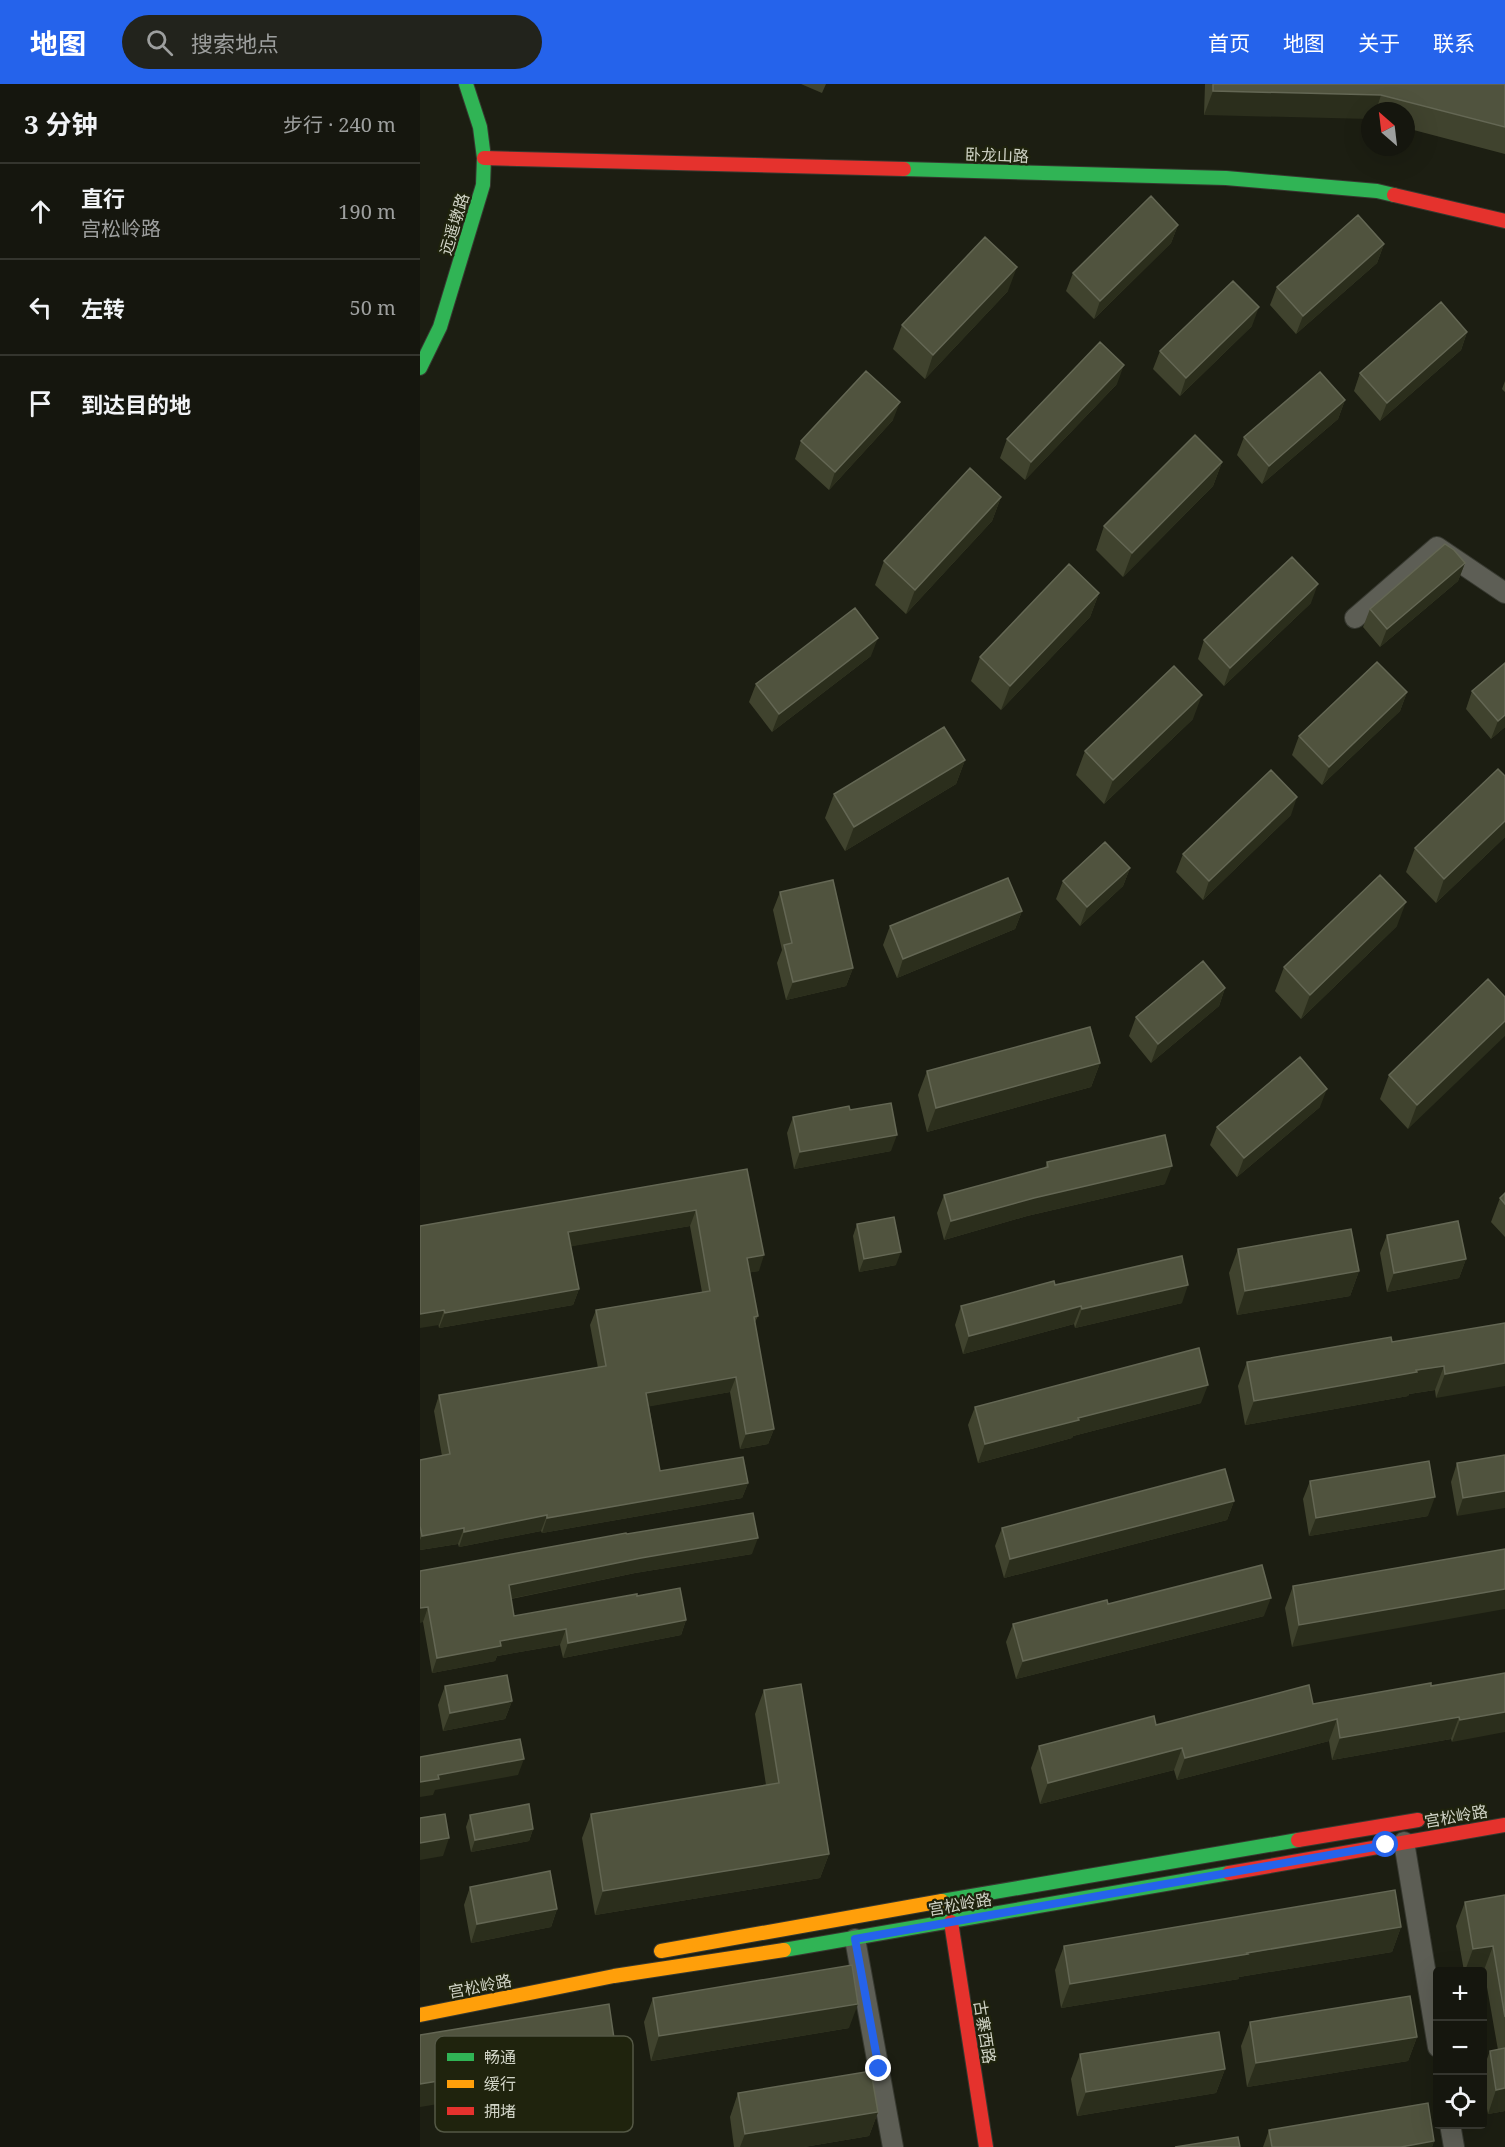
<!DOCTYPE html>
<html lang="zh">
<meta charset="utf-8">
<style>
body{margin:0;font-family:"Noto Serif","Noto Sans SC",serif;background:#22231c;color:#f1f3f6}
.controls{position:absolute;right:18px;bottom:18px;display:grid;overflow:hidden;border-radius:6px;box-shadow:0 6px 24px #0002}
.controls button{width:54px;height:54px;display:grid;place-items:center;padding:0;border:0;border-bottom:2px solid #34352e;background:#15160e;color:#f1f3f6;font:30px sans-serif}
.compass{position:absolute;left:941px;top:18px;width:54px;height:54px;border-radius:50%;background:#15160e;box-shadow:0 6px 24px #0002;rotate:332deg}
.stop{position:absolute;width:18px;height:18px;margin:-14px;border:4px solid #2563eb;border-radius:50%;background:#fff}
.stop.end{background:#2563eb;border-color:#fff;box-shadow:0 2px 6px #0008}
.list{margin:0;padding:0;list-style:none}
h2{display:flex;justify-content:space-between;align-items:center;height:78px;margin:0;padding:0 24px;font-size:26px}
h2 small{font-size:20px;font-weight:400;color:#9d9f9e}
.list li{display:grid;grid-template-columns:39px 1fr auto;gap:18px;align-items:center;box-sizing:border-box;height:96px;padding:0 24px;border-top:2px solid #34352e}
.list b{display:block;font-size:22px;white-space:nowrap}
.list p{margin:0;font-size:20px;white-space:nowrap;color:#9d9f9e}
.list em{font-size:20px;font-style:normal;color:#9d9f9e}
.icon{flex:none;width:33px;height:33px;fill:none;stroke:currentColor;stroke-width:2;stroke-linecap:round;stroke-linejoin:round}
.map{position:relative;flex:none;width:1085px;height:2063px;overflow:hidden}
header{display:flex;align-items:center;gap:36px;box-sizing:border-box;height:84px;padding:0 30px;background:#2563eb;color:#fff}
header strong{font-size:28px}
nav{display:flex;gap:33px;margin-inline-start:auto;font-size:21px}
.search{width:420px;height:54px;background:#22231c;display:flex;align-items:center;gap:15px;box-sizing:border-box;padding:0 21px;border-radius:33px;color:#9d9f9e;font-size:22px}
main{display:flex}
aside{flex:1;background:#15160e}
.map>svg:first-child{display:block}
</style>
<header>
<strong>地图</strong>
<div class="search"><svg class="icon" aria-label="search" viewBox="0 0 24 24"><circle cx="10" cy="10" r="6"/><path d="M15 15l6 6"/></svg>搜索地点</div>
<nav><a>首页</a><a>地图</a><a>关于</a><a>联系</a></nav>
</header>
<main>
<aside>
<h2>3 分钟<small>步行 · 240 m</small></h2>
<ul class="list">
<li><svg class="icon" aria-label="ahead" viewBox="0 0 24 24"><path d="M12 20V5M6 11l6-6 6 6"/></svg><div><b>直行</b><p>宫松岭路</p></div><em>190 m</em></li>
<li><svg class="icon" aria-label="left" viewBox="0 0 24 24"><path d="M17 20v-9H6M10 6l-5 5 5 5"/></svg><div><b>左转</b></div><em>50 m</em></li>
<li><svg class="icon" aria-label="arrive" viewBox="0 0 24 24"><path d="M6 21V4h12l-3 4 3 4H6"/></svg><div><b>到达目的地</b></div></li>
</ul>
</aside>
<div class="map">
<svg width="1085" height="2063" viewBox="0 0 1085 2063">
<rect width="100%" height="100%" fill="#1c1e12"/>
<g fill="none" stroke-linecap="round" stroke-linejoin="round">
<g stroke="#373930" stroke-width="22">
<path id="street" d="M 935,534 L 1017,463 L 1085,509
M 984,1758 L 1018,1963
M 435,1855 L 473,2063
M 1030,2040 L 1034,2063"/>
</g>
<g stroke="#373930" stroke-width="16">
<path id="fast" d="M 484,85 L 806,94 L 957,107 L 974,111
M 0,284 L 20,243 L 63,101 L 64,74 L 60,43 L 46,0
M 522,1817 L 878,1756
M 364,1866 L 809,1789"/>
</g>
<g stroke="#373930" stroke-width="16">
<path id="slow" d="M 241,1867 L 522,1817
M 0,1931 L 194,1892 L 364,1866"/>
</g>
<g stroke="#373930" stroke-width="16">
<path id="jam" d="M 64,74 L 484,85
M 974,111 L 1085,137
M 878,1756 L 998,1736
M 809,1789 L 1085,1741
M 531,1838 L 566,2063"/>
</g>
<use href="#street" stroke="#5d5e55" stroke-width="20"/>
<use href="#fast" stroke="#30b455" stroke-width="14"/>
<use href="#slow" stroke="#ff9f0a" stroke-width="14"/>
<use href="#jam" stroke="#e5322d" stroke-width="14"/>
</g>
<path fill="#40432e" d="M 381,0 L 406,0 L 402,9 Z
M 785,0 L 1085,0 L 1085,70 L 986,44 L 986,27 L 784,31 Z
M 758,141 L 751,159 L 674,235 L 646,207 L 653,189 Z
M 964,160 L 957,179 L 876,250 L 850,221 L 857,203 Z
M 588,207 L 505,295 L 473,265 L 482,241 Z
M 832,242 L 760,312 L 733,285 L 740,267 Z
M 1047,248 L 1041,266 L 960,337 L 934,307 L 940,289 Z
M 1085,297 L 1085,308 L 1082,305 Z
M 697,300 L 605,396 L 580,374 L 587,355 Z
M 925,316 L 918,335 L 842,400 L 817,371 L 824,353 Z
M 473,336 L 409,406 L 375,375 L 381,357 Z
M 802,378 L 793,402 L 703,493 L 676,466 L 684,442 Z
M 581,413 L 572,437 L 486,530 L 455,501 L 464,477 Z
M 1045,479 L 1038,497 L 960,563 L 943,543 L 950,525 Z
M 679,509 L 670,533 L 581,626 L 551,597 L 560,573 Z
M 891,519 L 804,602 L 778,575 L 784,556 Z
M 451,572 L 352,648 L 329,618 L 336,600 Z
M 1052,607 L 1085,643 L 1071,655 L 1046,625 Z
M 987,608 L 980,627 L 902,701 L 872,671 L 879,652 Z
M 773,635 L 684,720 L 656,691 L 665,667 Z
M 545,676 L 536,700 L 425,767 L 405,734 L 414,710 Z
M 1085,692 L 1085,753 L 1016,819 L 986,788 L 995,764 Z
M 871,731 L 783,816 L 756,788 L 763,770 Z
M 710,784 L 703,802 L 660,842 L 636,815 L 643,797 Z
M 360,808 L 433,884 L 426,902 L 366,916 L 357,879 L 362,866 L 353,826 Z
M 602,827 L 595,845 L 477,894 L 463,861 L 470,842 Z
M 977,842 L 881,935 L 855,907 L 864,883 Z
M 805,904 L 799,922 L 731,979 L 709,952 L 716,933 Z
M 1085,913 L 988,1045 L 960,1015 L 969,991 Z
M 680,979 L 671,1003 L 507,1048 L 498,1011 L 507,987 Z
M 900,1023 L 817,1093 L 790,1061 L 797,1043 Z
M 430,1026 L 471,1067 L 374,1085 L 367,1049 L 373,1033 Z
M 627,1078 L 745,1100 L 607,1132 L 524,1156 L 517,1129 L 524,1111 L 625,1084 Z
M 327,1085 L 339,1187 L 330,1188 L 338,1232 L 335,1238 L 354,1345 L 348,1360 L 320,1365 L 310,1308 L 229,1322 L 240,1387 L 328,1399 L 322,1414 L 122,1449 L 121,1447 L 39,1463 L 38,1460 L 0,1466 L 0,1376 L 22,1372 L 14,1327 L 19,1311 L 178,1284 L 170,1241 L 176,1226 L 282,1208 L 270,1142 L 151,1162 L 159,1205 L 153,1221 L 19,1244 L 0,1142 Z
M 1085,1109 L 1085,1153 L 1071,1138 L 1080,1114 Z
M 437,1140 L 476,1181 L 439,1188 L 433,1152 Z
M 967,1151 L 1046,1175 L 1039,1194 L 967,1208 L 960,1169 Z
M 818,1165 L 939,1187 L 930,1212 L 817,1231 L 809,1189 Z
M 635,1201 L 762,1219 L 655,1244 L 654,1240 L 543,1270 L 535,1241 L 541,1222 Z
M 1085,1239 L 1016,1314 L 1015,1306 L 989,1310 L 988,1312 L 825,1341 L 818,1302 L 827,1278 L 972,1258 Z
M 781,1319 L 653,1352 L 652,1354 L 558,1379 L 548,1341 L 555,1323 Z
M 1085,1371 L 1037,1432 L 1031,1398 L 1037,1379 Z
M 890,1397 L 1008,1432 L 889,1452 L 883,1415 Z
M 814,1417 L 807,1436 L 584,1494 L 575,1462 L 582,1444 Z
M 207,1450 L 332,1470 L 215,1489 L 91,1515 L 94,1532 L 217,1512 L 266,1536 L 261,1551 L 143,1574 L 140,1561 L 77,1572 L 75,1577 L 12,1589 L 3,1538 L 0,1487 Z
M 1085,1465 L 872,1563 L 865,1524 L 873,1502 Z
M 688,1520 L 844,1532 L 596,1595 L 586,1558 L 593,1540 Z
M 1085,1589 L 1032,1658 L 1031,1655 L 912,1676 L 909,1657 L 757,1696 L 754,1686 L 620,1720 L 611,1684 L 619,1662 L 736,1641 L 893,1620 L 1011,1602 Z
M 25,1602 L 92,1617 L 85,1635 L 23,1647 L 18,1621 Z
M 344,1606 L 409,1770 L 400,1794 L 175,1831 L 162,1754 L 171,1730 L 346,1701 L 335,1630 Z
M 50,1731 L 113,1745 L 109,1757 L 51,1768 L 46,1743 Z
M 50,1803 L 137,1825 L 131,1843 L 51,1859 L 44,1821 Z
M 1085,1811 L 1085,2027 L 1068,2030 L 1062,1999 L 1062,1988 L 1070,1967 L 1078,1966 L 1064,1886 L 1056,1887 L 1044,1887 L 1036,1842 L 1045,1818 Z
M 981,1843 L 972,1868 L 819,1893 L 819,1895 L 641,1924 L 635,1886 L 644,1862 Z
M 233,1914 L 429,1944 L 231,1977 L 224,1938 Z
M 830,1938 L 997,1953 L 988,1977 L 827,2003 L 821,1962 Z
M 660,1970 L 805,1985 L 796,2009 L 657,2032 L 651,1995 Z
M 318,2009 L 458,2028 L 449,2052 L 384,2063 L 314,2063 L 310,2033 Z
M 849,2046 L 1014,2057 L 1012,2063 L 843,2063 Z"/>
<path fill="#2b2e1c" d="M 793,7 L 961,11 L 956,27 L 950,27 L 950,35 L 784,31 Z
M 758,141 L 751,159 L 674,235 L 680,217 Z
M 964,160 L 957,179 L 876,250 L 883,232 Z
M 597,183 L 588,207 L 505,295 L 513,271 Z
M 839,223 L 832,242 L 760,312 L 766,294 Z
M 1047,248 L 1041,266 L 960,337 L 967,319 Z
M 704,281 L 697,300 L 605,396 L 611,378 Z
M 925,316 L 918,335 L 842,400 L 849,382 Z
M 480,318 L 473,336 L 409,406 L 415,388 Z
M 802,378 L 793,402 L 703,493 L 712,469 Z
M 581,413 L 572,437 L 486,530 L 495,506 Z
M 1045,479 L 1038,497 L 960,563 L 967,545 Z
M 898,500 L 891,519 L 804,602 L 810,584 Z
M 679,509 L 670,533 L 581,626 L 590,602 Z
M 458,554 L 451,572 L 352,648 L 359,630 Z
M 987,608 L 980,627 L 902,701 L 909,683 Z
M 782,611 L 773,635 L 684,720 L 693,696 Z
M 1085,631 L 1085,643 L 1071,655 L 1078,637 Z
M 545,676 L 536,700 L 425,767 L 434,743 Z
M 877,713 L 871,731 L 783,816 L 789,797 Z
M 1085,737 L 1085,753 L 1016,819 L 1024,795 Z
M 710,784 L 703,802 L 660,842 L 667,823 Z
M 986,818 L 977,842 L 881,935 L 890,911 Z
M 602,827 L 595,845 L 477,894 L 483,875 Z
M 433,884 L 426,902 L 366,916 L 373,898 Z
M 805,904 L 799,922 L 731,979 L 738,960 Z
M 1085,937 L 1085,952 L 988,1045 L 997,1021 Z
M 680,979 L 671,1003 L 507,1048 L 516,1024 Z
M 907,1005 L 900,1023 L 817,1093 L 824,1074 Z
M 477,1051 L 471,1067 L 374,1085 L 380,1068 Z
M 752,1082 L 745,1100 L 607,1132 L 524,1156 L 531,1137 L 614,1114 Z
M 276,1126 L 270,1142 L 142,1164 L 148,1148 Z
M 481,1168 L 476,1181 L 439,1188 L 444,1175 Z
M 344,1171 L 339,1187 L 321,1190 L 327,1174 Z
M 1046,1175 L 1039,1194 L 967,1208 L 974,1189 Z
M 939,1187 L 930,1212 L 817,1231 L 825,1207 Z
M 768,1201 L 762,1219 L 655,1244 L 662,1225 Z
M 159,1205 L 153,1221 L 19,1244 L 25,1229 Z
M 661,1222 L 654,1240 L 543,1270 L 549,1252 Z
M 24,1226 L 19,1241 L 0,1244 L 0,1230 Z
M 1085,1279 L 1085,1302 L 1016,1314 L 1025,1290 Z
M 1024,1282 L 1015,1306 L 989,1310 L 988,1312 L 825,1341 L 834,1317 Z
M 316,1293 L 310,1308 L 221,1324 L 226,1309 Z
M 788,1301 L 781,1319 L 653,1352 L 652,1354 L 558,1379 L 565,1360 L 658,1334 Z
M 354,1345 L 348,1360 L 320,1365 L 326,1350 Z
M 328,1399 L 322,1414 L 122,1449 L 127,1434 Z
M 1085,1407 L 1085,1424 L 1037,1432 L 1043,1414 Z
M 1015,1413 L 1008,1432 L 889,1452 L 896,1434 Z
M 814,1417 L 807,1436 L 584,1494 L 590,1475 Z
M 127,1431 L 121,1447 L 39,1463 L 44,1448 Z
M 44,1444 L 38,1460 L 0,1466 L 0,1456 L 2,1452 Z
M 338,1454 L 332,1470 L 215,1489 L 84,1516 L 89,1501 L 221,1474 Z
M 1085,1505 L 1085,1525 L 872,1563 L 879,1541 Z
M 851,1514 L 844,1532 L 596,1595 L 603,1577 Z
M 8,1523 L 3,1538 L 0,1539 L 0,1524 Z
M 266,1536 L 261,1551 L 143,1574 L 148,1559 Z
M 146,1545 L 140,1561 L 77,1572 L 75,1577 L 12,1589 L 17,1574 L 80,1557 Z
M 92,1617 L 85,1635 L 23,1647 L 30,1629 Z
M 1085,1628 L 1085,1648 L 1032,1658 L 1040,1636 Z
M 1039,1633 L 1031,1655 L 912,1676 L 920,1654 Z
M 917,1635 L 909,1657 L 757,1696 L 765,1674 Z
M 762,1664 L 754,1686 L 620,1720 L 628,1699 Z
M 104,1675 L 98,1691 L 15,1706 L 13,1711 L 0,1713 L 0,1698 L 18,1691 Z
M 113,1745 L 109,1757 L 51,1768 L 55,1756 Z
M 29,1754 L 23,1772 L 0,1776 L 0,1759 Z
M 409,1770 L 400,1794 L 175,1831 L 183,1807 Z
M 137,1825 L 131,1843 L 51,1859 L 57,1840 Z
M 981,1843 L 972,1868 L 819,1893 L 819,1895 L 641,1924 L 650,1900 Z
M 1073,1862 L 1064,1886 L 1056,1887 L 1045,1887 L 1053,1865 Z
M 438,1920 L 429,1944 L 231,1977 L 239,1952 Z
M 997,1953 L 988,1977 L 827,2003 L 836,1979 Z
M 196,1968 L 188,1992 L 0,2023 L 0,2000 Z
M 805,1985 L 796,2009 L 657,2032 L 666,2008 Z
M 1085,2004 L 1085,2027 L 1068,2030 L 1076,2006 Z
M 458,2028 L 449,2052 L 384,2063 L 320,2063 L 325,2050 Z
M 1014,2057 L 1012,2063 L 981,2063 Z"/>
<path fill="#50533e" stroke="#646754" stroke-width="1.5" d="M 793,0 L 1085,0 L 1085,43 L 961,11 L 793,7 Z
M 731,112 L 758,141 L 680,217 L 653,189 Z
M 938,131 L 964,160 L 883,232 L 857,203 Z
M 565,153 L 597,183 L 513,271 L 482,241 Z
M 813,197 L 839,223 L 766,294 L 740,267 Z
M 1021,218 L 1047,248 L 967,319 L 940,289 Z
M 680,258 L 704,281 L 611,378 L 587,355 Z
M 446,287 L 480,318 L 415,388 L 381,357 Z
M 900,288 L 925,316 L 849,382 L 824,353 Z
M 775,351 L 802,378 L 712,469 L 684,442 Z
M 550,384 L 581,413 L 495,506 L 464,477 Z
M 1025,460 L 1034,466 L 1045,479 L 967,545 L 950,525 Z
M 872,473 L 898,500 L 810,584 L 784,556 Z
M 649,480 L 679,509 L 590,602 L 560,573 Z
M 435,524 L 458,554 L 359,630 L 336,600 Z
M 957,578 L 987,608 L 909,683 L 879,652 Z
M 1085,579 L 1085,631 L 1078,637 L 1052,607 Z
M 754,582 L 782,611 L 693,696 L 665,667 Z
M 524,643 L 545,676 L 434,743 L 414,710 Z
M 1078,685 L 1085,692 L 1085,737 L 1024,795 L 995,764 Z
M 851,686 L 877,713 L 789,797 L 763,770 Z
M 685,758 L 710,784 L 667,823 L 643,797 Z
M 960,791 L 986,818 L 890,911 L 864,883 Z
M 588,794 L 602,827 L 483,875 L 470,842 Z
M 413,796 L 433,884 L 373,898 L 364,861 L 372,859 L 360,808 Z
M 783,877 L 805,904 L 738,960 L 716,933 Z
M 1068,895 L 1085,913 L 1085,937 L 997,1021 L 969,991 Z
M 670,943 L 680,979 L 516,1024 L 507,987 Z
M 880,973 L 907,1005 L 824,1074 L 797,1043 Z
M 471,1019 L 477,1051 L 380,1068 L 373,1033 L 429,1022 L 430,1026 Z
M 745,1051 L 752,1082 L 614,1114 L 531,1137 L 524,1111 L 628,1083 L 627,1078 Z
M 327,1085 L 344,1171 L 327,1174 L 338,1232 L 334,1233 L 354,1345 L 326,1350 L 316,1293 L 226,1309 L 240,1387 L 323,1373 L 328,1399 L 127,1434 L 127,1431 L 44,1448 L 44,1444 L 2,1452 L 0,1442 L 0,1376 L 30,1370 L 19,1311 L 186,1282 L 176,1226 L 290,1207 L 276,1126 L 148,1148 L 159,1205 L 25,1229 L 24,1226 L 0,1230 L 0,1142 Z
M 1085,1109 L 1085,1120 L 1080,1114 Z
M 474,1133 L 481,1168 L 444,1175 L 437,1140 Z
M 1038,1137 L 1046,1175 L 974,1189 L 967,1151 Z
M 931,1145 L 939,1187 L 825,1207 L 818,1165 Z
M 762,1172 L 768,1201 L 662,1225 L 661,1222 L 549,1252 L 541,1222 L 634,1197 L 635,1201 Z
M 1085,1239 L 1085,1279 L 1025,1290 L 1024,1282 L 996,1286 L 997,1288 L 834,1317 L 827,1278 L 971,1253 L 972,1258 Z
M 779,1264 L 788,1301 L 658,1334 L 659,1336 L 565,1360 L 555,1323 Z
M 1085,1371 L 1085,1407 L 1043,1414 L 1037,1379 Z
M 1009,1377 L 1015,1413 L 896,1434 L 890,1397 Z
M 805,1385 L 814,1417 L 590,1475 L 582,1444 Z
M 333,1429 L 338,1454 L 221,1474 L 89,1501 L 94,1532 L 217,1510 L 217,1512 L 260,1504 L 266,1536 L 148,1559 L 146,1545 L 80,1557 L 81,1562 L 17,1574 L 8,1523 L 0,1524 L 0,1487 L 206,1449 L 207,1450 Z
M 1085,1465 L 1085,1505 L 879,1541 L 873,1502 Z
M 842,1481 L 851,1514 L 603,1577 L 593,1540 L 687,1516 L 688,1520 Z
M 1085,1589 L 1085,1628 L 1040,1636 L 1039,1633 L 920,1654 L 917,1635 L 765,1674 L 762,1664 L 628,1699 L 619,1662 L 734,1632 L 736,1641 L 889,1601 L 893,1620 L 1011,1599 L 1011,1602 Z
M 87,1591 L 92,1617 L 30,1629 L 25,1602 Z
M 381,1600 L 409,1770 L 183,1807 L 171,1730 L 359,1699 L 344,1606 Z
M 100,1655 L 104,1675 L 18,1691 L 19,1695 L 0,1698 L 0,1673 Z
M 109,1720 L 113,1745 L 55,1756 L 50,1731 Z
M 25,1730 L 29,1754 L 0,1759 L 0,1734 Z
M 130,1787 L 137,1825 L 57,1840 L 50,1803 Z
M 975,1806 L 981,1843 L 827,1869 L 828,1870 L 650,1900 L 644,1862 Z
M 1085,1811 L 1085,1933 L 1073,1862 L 1053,1865 L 1045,1818 Z
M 432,1881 L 438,1920 L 239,1952 L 233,1914 Z
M 990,1912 L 997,1953 L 836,1979 L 830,1938 Z
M 189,1920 L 196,1968 L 0,2000 L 0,1951 Z
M 799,1948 L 805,1985 L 666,2008 L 660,1970 Z
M 1085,1964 L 1085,2004 L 1076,2006 L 1070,1967 Z
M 451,1987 L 458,2028 L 325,2050 L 318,2009 Z
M 1008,2019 L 1014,2057 L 981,2063 L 852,2063 L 849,2046 Z
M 818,2053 L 820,2063 L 755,2063 Z"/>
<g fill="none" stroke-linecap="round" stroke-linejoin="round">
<path stroke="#2563eb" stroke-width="8" d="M 459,1985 L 435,1855 L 966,1761"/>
</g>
<g text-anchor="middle" stroke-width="4.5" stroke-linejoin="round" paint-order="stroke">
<g font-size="16" fill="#d1d4c7" stroke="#1f230d">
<text transform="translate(577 71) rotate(2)" y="6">卧龙山路</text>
<text transform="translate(34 140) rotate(-73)" y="6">远遥墩路</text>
<text transform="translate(1036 1732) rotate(-10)" y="6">宫松岭路</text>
<text transform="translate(540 1820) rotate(-10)" y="6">宫松岭路</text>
<text transform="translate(60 1902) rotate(-11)" y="6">宫松岭路</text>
<text transform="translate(565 1948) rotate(81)" y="6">古寨西路</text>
</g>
</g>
<rect x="15" y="1952" width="198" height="96" rx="9" fill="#1f230d" stroke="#545845" stroke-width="1.5"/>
<rect x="27" y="1969" width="27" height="8" fill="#30b455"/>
<rect x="27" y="1996" width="27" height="8" fill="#ff9f0a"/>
<rect x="27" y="2023" width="27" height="8" fill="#e5322d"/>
<g font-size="16" fill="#d1d4c7">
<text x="64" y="1979">畅通</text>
<text x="64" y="2006">缓行</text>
<text x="64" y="2033">拥堵</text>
</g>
</svg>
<div class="controls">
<button>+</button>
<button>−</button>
<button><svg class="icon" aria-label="locate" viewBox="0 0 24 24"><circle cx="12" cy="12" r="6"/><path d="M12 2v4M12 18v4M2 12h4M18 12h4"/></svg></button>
</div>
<svg class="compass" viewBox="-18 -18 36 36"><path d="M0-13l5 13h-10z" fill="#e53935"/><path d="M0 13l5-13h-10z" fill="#9d9f9e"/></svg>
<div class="stop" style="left:966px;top:1761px"></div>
<div class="stop end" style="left:459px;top:1985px"></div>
</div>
</main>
